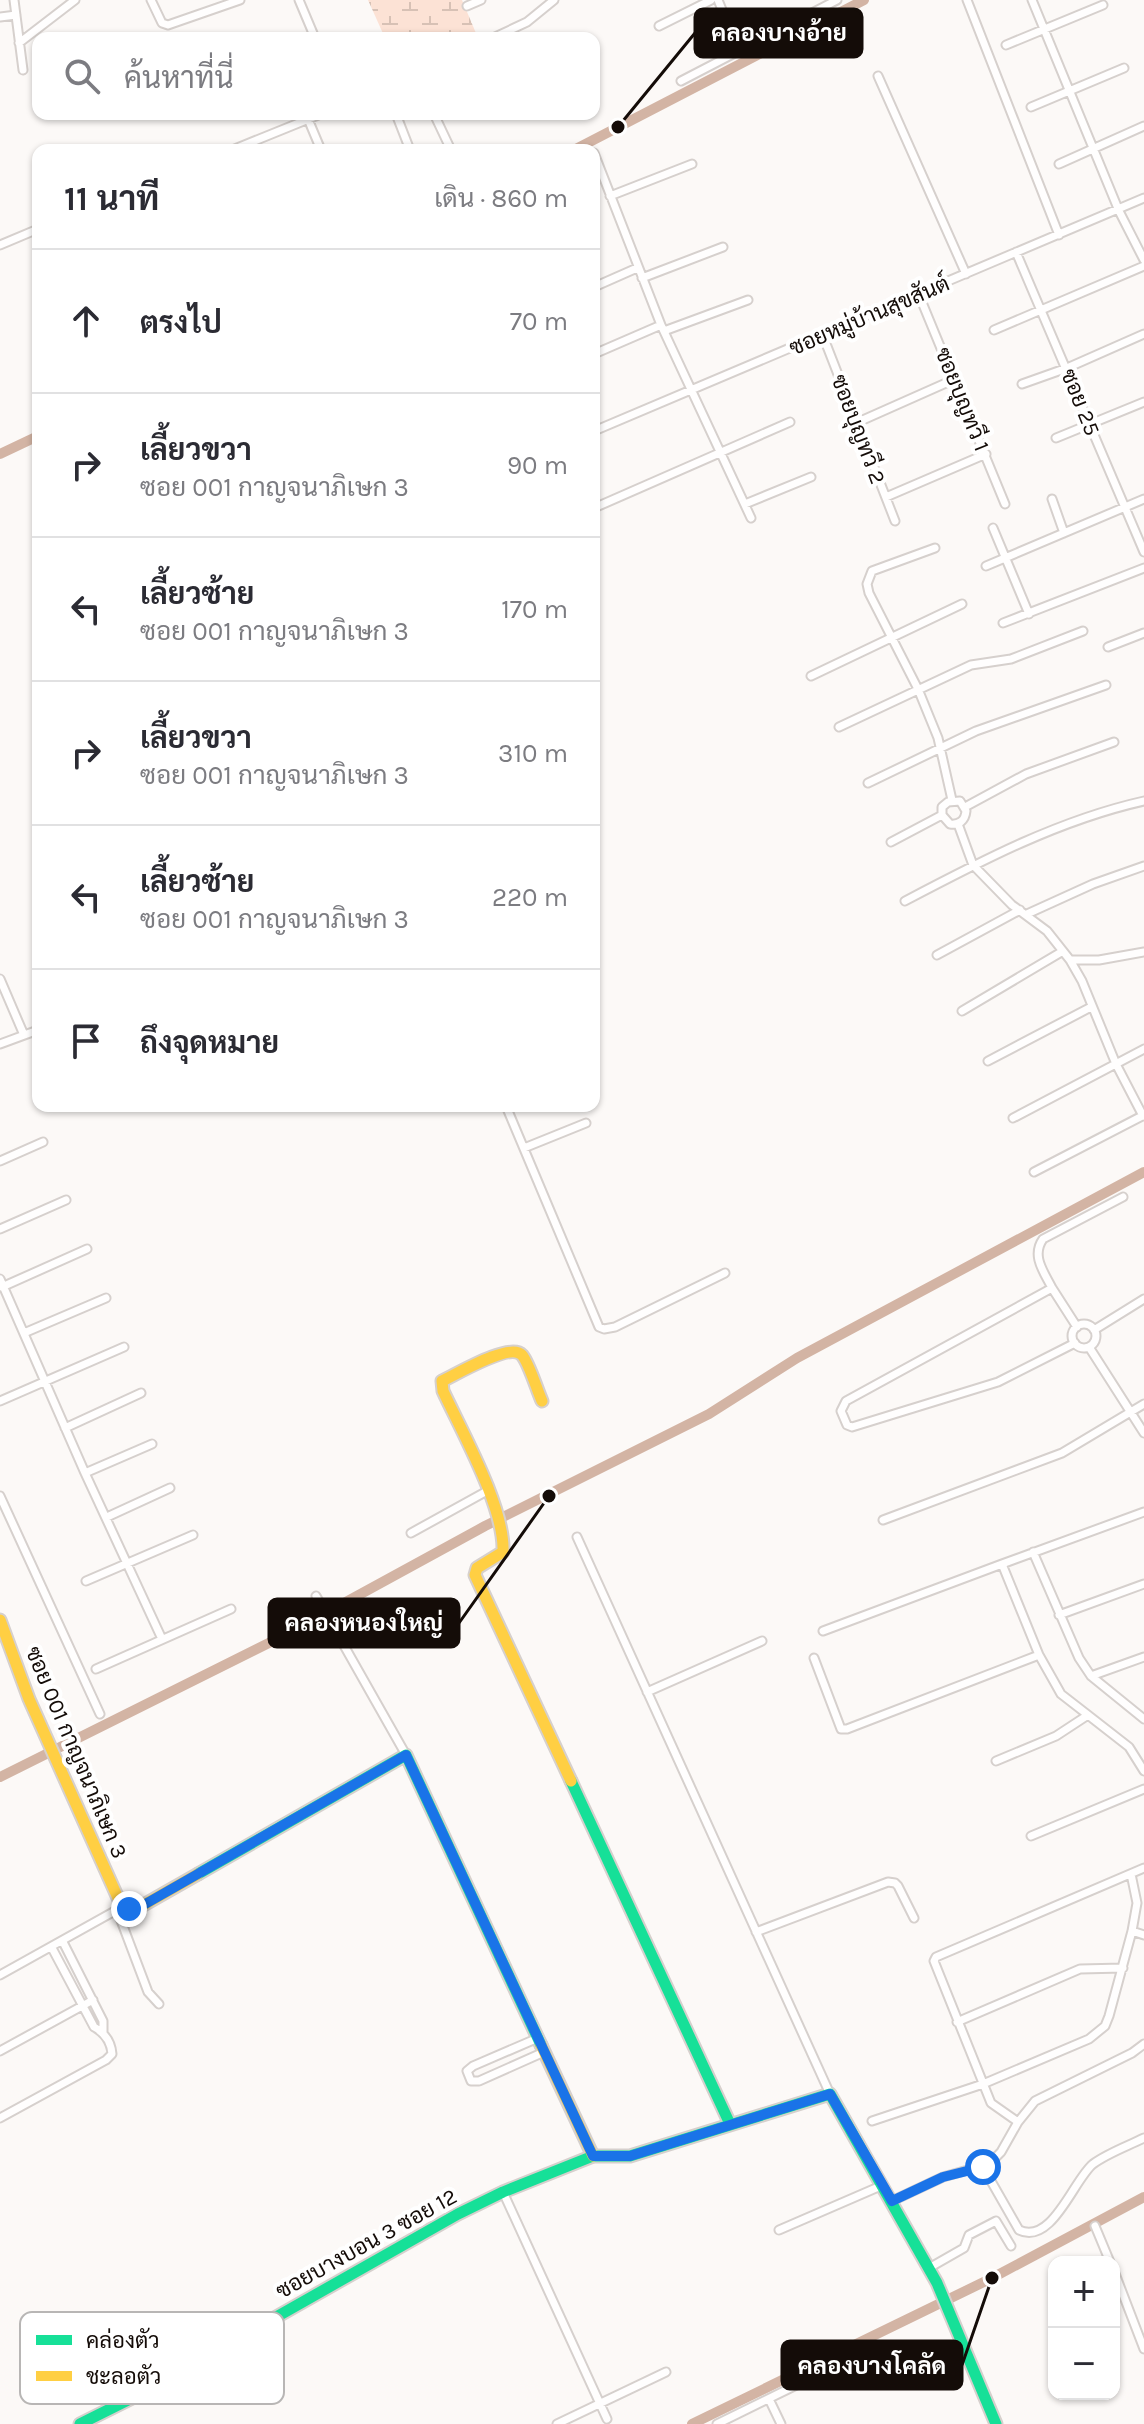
<!DOCTYPE html>
<html lang="th">
<meta charset="utf-8">
<style>
body{margin:0;font-family:Karla,Sarabun,sans-serif;background:#f7f7f7;color:#2b2b33}
.controls{position:absolute;right:24px;bottom:24px;display:grid;overflow:hidden;border-radius:16px;box-shadow:0 2px 6px #0004}
.controls button{width:72px;height:72px;display:grid;place-items:center;padding:0;border:0;border-bottom:2px solid #e1e1e2;background:#fff;color:#2b2b33;font:40px sans-serif}
.stop{position:absolute;width:24px;height:24px;margin:-18px;border:6px solid #1a73e8;border-radius:50%;background:#fff}
.stop.end{background:#1a73e8;border-color:#fff;box-shadow:0 2px 8px #0008}
.list{margin:0;padding:0;list-style:none}
h2{display:flex;justify-content:space-between;align-items:center;height:104px;margin:0;padding:0 32px;font-size:34px}
h2 small{font-size:26px;font-weight:400;color:#7c7c81}
.list li{display:grid;grid-template-columns:52px 1fr auto;gap:24px;align-items:center;box-sizing:border-box;height:144px;padding:0 32px;border-top:2px solid #e1e1e2}
.list b{display:block;font-size:30px;white-space:nowrap}
.list p{margin:0;font-size:26px;white-space:nowrap;color:#7c7c81}
.list em{font-size:26px;font-style:normal;color:#7c7c81}
.icon{flex:none;width:44px;height:44px;fill:none;stroke:currentColor;stroke-width:2;stroke-linecap:round;stroke-linejoin:round}
.map{position:relative;flex:none;width:1144px;height:2424px;overflow:hidden}
.search{position:absolute;background:#fff;box-shadow:0 2px 6px #0004;left:32px;top:32px;width:568px;height:88px;display:flex;align-items:center;gap:20px;box-sizing:border-box;padding:0 28px;border-radius:16px;color:#7c7c81;font-size:30px}
.panel{position:absolute;background:#fff;box-shadow:0 2px 6px #0004;left:32px;top:144px;width:568px;height:968px;border-radius:16px}
.map>svg:first-child{display:block}
</style>
<div class="map">
<svg width="1144" height="2424" viewBox="0 0 1144 2424">
<defs>
<pattern id="wetland-marsh" width="20" height="14" patternUnits="userSpaceOnUse" patternTransform="scale(2)"><rect width="20" height="14" fill="#fce2d5"/><path d="M1 5h8M5 5V1M11 12h8M15 12V8" fill="none" stroke="#d7c1b5"/></pattern>
</defs>
<rect width="100%" height="100%" fill="#fcf9f7"/>
<path fill="url(#wetland-marsh)" d="M 368,0 L 462,0 L 478,38 L 385,38 Z"/>
<g fill="none" stroke-linecap="round" stroke-linejoin="round">
<path stroke="#d3b4a4" stroke-width="10" d="M 574,150 L 864,0
M 0,454 L 38,436
M 0,1777 L 291,1632 L 485,1526 L 709,1414 L 797,1358 L 1144,1172
M 692,2424 L 992,2278 L 1144,2197"/>
<g stroke="#d6d0cd" stroke-width="11">
<path id="street" d="M 14,0 L 23,70
M 151,0 L 162,23 L 168,25 L 240,0
M 299,0 L 315,38
M 718,0 L 739,51
M 967,0 L 1059,235
M 1032,0 L 1119,211 L 1144,260
M 467,6 L 481,0
M 0,17 L 16,15
M 659,26 L 711,0
M 493,38 L 527,22 L 554,0
M 19,43 L 75,0
M 1006,45 L 1103,5
M 878,76 L 966,274
M 681,81 L 837,0
M 1031,107 L 1124,68
M 396,114 L 410,150
M 434,114 L 451,150
M 308,119 L 321,150
M 232,150 L 321,114
M 594,153 L 661,325 L 751,518
M 1059,164 L 1144,126
M 610,196 L 692,164
M 0,245 L 38,229
M 1016,252 L 1144,552
M 642,278 L 723,247
M 594,287 L 637,268
M 919,295 L 1005,504
M 994,330 L 1144,266
M 664,331 L 748,300
M 823,336 L 895,521
M 594,354 L 661,325
M 1022,384 L 1067,368 L 1144,334
M 856,423 L 955,379
M 594,431 L 1144,198
M 1056,438 L 1144,402
M 886,497 L 986,454
M 1052,499 L 1064,533
M 745,504 L 811,477
M 594,508 L 790,422
M 993,528 L 1029,614
M 935,548 L 872,571 L 867,584 L 869,593 L 918,689 L 938,738 L 952,800
M 986,566 L 1144,499
M 1003,623 L 1144,568
M 1108,647 L 1144,633
M 811,676 L 962,604
M 839,727 L 971,665 L 1011,659 L 1083,631
M 868,783 L 976,731 L 1106,685
M 965,807 L 1026,774 L 1114,742
M 958,824 L 973,865 L 1012,905 L 1047,931 L 1070,960 L 1099,960 L 1144,952
M 891,842 L 942,815 L 942,807 L 948,802 L 960,801 L 966,811 C 965,821 959,825 950,824 L 942,815
M 905,901 C 981,861 1059,820 1144,801
M 1027,914 L 1093,884 L 1144,866
M 937,955 L 1020,910
M 1070,960 L 1082,981 L 1116,1064 L 1143,1116
M 0,979 L 24,1035
M 962,1011 L 1063,951
M 0,1044 L 38,1030
M 988,1061 L 1091,1007
M 506,1106 L 599,1327 L 604,1329 L 615,1327 L 725,1273
M 1013,1118 L 1144,1049
M 524,1148 L 586,1123
M 0,1161 L 43,1142
M 1034,1172 L 1144,1115
M 0,1229 L 66,1200
M 0,1279 L 85,1473 L 162,1639
M 2,1287 L 87,1249
M 1052,1288 C 1044,1272 1031,1256 1043,1239 L 1123,1197
M1072 1336a12 12 0 1 1 24 0a12 12 0 1 1-24 0Z
M 1094,1330 L 1144,1299
M 24,1333 L 106,1298
M 1075,1343 L 998,1382 L 852,1427 L 847,1425 L 841,1411 L 846,1401 L 1052,1288 L 1077,1327
M 1089,1347 L 1144,1433
M 0,1401 L 124,1347
M 65,1428 L 141,1393
M 85,1473 L 152,1444
M 0,1496 L 100,1714
M 107,1517 L 170,1488
M 883,1520 L 1062,1453 L 1144,1404
M 411,1533 L 487,1491
M 577,1537 L 830,2094
M 1033,1552 L 1079,1658 L 1091,1676 L 1144,1657
M 1002,1564 L 1144,1512
M 86,1581 L 193,1535
M 316,1596 L 406,1755
M 1059,1615 L 1144,1584
M 823,1631 L 1002,1564 L 1039,1655
M 814,1658 L 841,1729 L 847,1729 L 1039,1655 L 1061,1694 L 1088,1715
M 96,1669 L 231,1609
M 1091,1676 L 1144,1719
M 647,1692 L 762,1641
M 996,1761 L 1056,1736 L 1088,1715 L 1129,1747 L 1144,1771
M 1031,1836 L 1144,1789
M 117,1910 L 148,1992 L 159,2004
M 1132,1931 L 1144,1935
M 756,1932 L 888,1882 L 895,1883 L 898,1886 L 914,1918
M 63,1942 L 103,2021 L 103,2032
M 0,1975 L 122,1907
M 957,2022 L 1080,1969 L 1123,1968
M 538,2038 L 473,2066 L 467,2071 L 471,2081 L 479,2081 L 544,2052
M 0,2051 L 93,2000
M 0,2118 L 106,2060 L 112,2054 C 111,2041 105,2033 94,2027 L 52,1948
M 872,2121 L 983,2084 L 1089,2039 L 1105,2026 L 1109,2016 L 1132,1931 L 1137,1903 L 1131,1874
M 1018,2122 L 991,2103 L 934,1961 L 936,1957 L 1144,1868
M 983,2167 L 1019,2230 C 1052,2246 1074,2179 1093,2164 C 1108,2153 1128,2146 1144,2138
M 503,2192 L 607,2419
M 892,2201 L 943,2177 L 989,2164 L 1001,2152 L 1018,2122 L 1035,2101 L 1132,2053 L 1144,2044
M 1095,2226 L 1110,2262
M 779,2230 L 883,2185
M 929,2268 L 964,2248 L 969,2235 L 996,2221 L 1011,2246
M 1114,2271 L 1144,2349
M 769,2399 L 781,2424
M 557,2424 L 666,2372
M 717,2424 L 825,2371"/>
</g>
<g stroke="#d6d0cd" stroke-width="15">
<path id="fast" d="M 571,1781 L 730,2124
M 198,1874 L 406,1755 L 541,2045
M 593,2156 L 630,2156 L 830,2094 L 937,2283 L 996,2424
M 80,2424 L 142,2393 L 458,2214 L 503,2192 L 593,2156"/>
</g>
<g stroke="#d6d0cd" stroke-width="15">
<path id="slow" d="M 542,1401 C 537,1390 529,1363 522,1355 C 510,1342 457,1374 442,1381 L 443,1391 C 462,1432 505,1508 503,1552 L 477,1568 L 475,1575 L 571,1781
M 0,1620 L 29,1699 L 122,1907 L 140,1907 L 198,1874
M 541,2045 L 593,2156"/>
</g>
<use href="#street" stroke="#fffefe" stroke-width="7"/>
<use href="#fast" stroke="#16e098" stroke-width="11"/>
<use href="#slow" stroke="#ffcf43" stroke-width="11"/>
</g>
<g fill="none" stroke-linecap="round" stroke-linejoin="round">
<path stroke="#1a73e8" stroke-width="10" d="M 129,1909 L 140,1907 L 406,1755 L 593,2156 L 630,2156 L 830,2094 L 892,2201 L 943,2177 L 983,2167"/>
</g>
<g text-anchor="middle" stroke-width="8" stroke-linejoin="round" paint-order="stroke">
<g font-size="22" fill="#140c08" stroke="#fff">
<text transform="translate(869 315) rotate(-23)" y="8">ซอยหมู่บ้านสุขสันต์</text>
<text transform="translate(963 399) rotate(68)" y="8">ซอยบุญทวี 1</text>
<text transform="translate(1081 402) rotate(68)" y="8">ซอย 25</text>
<text transform="translate(859 429) rotate(69)" y="8">ซอยบุญทวี 2</text>
<text transform="translate(77 1752) rotate(67)" y="8">ซอย 001 กาญจนาภิเษก 3</text>
<text transform="translate(366 2243) rotate(-29)" y="8">ซอยบางบอน 3 ซอย 12</text>
</g>
</g>
<rect x="20" y="2312" width="264" height="92" rx="12" fill="#fff" stroke="#b8b6b5" stroke-width="2"/>
<rect x="36" y="2335" width="36" height="10" fill="#16e098"/>
<rect x="36" y="2371" width="36" height="10" fill="#ffcf43"/>
<g font-size="22" fill="#140c08">
<text x="86" y="2348">คล่องตัว</text>
<text x="86" y="2384">ชะลอตัว</text>
</g>
<path fill="none" stroke="#140c08" stroke-width="3" d="M618 127L695 33M549 1496L459 1623M992 2278L962 2365"/>
<g fill="#140c08" stroke="#fff" stroke-width="3">
<circle cx="618" cy="127" r="8"/>
<circle cx="549" cy="1496" r="8"/>
<circle cx="992" cy="2278" r="8"/>
</g>
<g fill="#140c08" stroke="#140c08" stroke-width="3">
<rect x="695" y="9" width="167" height="48" rx="8"/>
<rect x="269" y="1599" width="190" height="48" rx="8"/>
<rect x="782" y="2341" width="180" height="48" rx="8"/>
</g>
<g font-size="24" text-anchor="middle" font-weight="bold" fill="#fff">
<text x="779" y="41">คลองบางอ้าย</text>
<text x="364" y="1631">คลองหนองใหญ่</text>
<text x="872" y="2374">คลองบางโคลัด</text>
</g>
</svg>
<div class="controls">
<button>+</button>
<button>−</button>
</div>
<div class="stop" style="left:983px;top:2167px"></div>
<div class="stop end" style="left:129px;top:1909px"></div>
<div class="search"><svg class="icon" aria-label="search" viewBox="0 0 24 24"><circle cx="10" cy="10" r="6"/><path d="M15 15l6 6"/></svg>ค้นหาที่นี่</div>
<section class="panel">
<h2>11 นาที<small>เดิน · 860 m</small></h2>
<ul class="list">
<li><svg class="icon" aria-label="ahead" viewBox="0 0 24 24"><path d="M12 20V5M6 11l6-6 6 6"/></svg><div><b>ตรงไป</b></div><em>70 m</em></li>
<li><svg class="icon" aria-label="right" viewBox="0 0 24 24"><path d="M7 20v-9h11M14 6l5 5-5 5"/></svg><div><b>เลี้ยวขวา</b><p>ซอย 001 กาญจนาภิเษก 3</p></div><em>90 m</em></li>
<li><svg class="icon" aria-label="left" viewBox="0 0 24 24"><path d="M17 20v-9H6M10 6l-5 5 5 5"/></svg><div><b>เลี้ยวซ้าย</b><p>ซอย 001 กาญจนาภิเษก 3</p></div><em>170 m</em></li>
<li><svg class="icon" aria-label="right" viewBox="0 0 24 24"><path d="M7 20v-9h11M14 6l5 5-5 5"/></svg><div><b>เลี้ยวขวา</b><p>ซอย 001 กาญจนาภิเษก 3</p></div><em>310 m</em></li>
<li><svg class="icon" aria-label="left" viewBox="0 0 24 24"><path d="M17 20v-9H6M10 6l-5 5 5 5"/></svg><div><b>เลี้ยวซ้าย</b><p>ซอย 001 กาญจนาภิเษก 3</p></div><em>220 m</em></li>
<li><svg class="icon" aria-label="arrive" viewBox="0 0 24 24"><path d="M6 21V4h12l-3 4 3 4H6"/></svg><div><b>ถึงจุดหมาย</b></div></li>
</ul>
</section>
</div>
